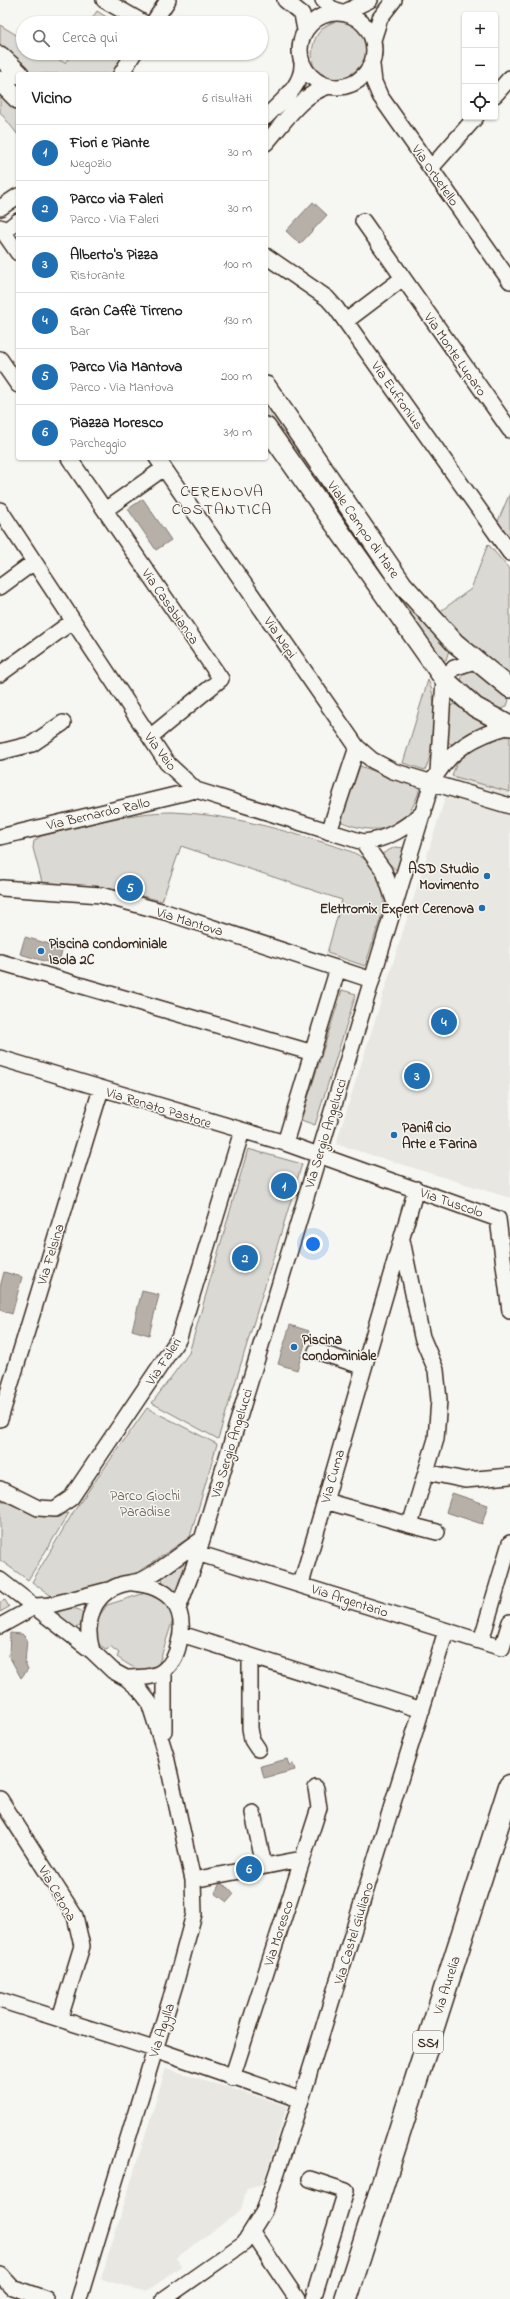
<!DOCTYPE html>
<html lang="it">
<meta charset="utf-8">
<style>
body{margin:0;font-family:"Indie Flower",sans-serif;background:#f2f2f2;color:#222}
.controls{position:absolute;right:12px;top:12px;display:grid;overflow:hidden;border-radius:4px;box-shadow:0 1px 3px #0004}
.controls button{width:36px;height:36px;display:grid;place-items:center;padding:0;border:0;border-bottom:1px solid #e0e0e0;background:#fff;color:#222;font:20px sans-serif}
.you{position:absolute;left:313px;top:1244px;width:14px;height:14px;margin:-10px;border:3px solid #fff;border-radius:50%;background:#1a73e8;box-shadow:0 0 0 6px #1a73e833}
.badge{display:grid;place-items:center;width:26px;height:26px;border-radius:50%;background:#1f6fb2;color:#fff;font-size:13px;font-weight:700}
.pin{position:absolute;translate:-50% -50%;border:2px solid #fff;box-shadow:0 1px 4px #0006}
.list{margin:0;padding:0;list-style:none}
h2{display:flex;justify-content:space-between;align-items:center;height:52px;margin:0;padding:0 16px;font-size:17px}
h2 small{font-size:13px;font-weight:400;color:#767676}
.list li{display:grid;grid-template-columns:26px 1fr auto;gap:12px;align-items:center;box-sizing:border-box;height:56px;padding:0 16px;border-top:1px solid #e0e0e0}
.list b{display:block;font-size:15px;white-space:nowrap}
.list p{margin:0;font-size:13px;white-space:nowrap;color:#767676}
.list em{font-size:13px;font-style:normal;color:#767676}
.icon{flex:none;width:22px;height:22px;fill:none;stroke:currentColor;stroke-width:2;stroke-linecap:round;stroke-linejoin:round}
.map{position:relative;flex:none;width:510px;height:2299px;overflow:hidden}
.search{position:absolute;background:#fff;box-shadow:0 1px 3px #0004;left:16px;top:16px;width:252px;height:44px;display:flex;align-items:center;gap:10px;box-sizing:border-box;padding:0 14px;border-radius:22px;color:#767676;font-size:15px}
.panel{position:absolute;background:#fff;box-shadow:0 1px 3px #0004;left:16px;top:72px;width:252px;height:388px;border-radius:4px}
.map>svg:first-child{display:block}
</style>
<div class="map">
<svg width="510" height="2299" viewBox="0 0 510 2299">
<rect width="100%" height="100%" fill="#f6f6f2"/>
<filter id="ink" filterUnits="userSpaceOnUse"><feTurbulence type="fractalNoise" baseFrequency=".025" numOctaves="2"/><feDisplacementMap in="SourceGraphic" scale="8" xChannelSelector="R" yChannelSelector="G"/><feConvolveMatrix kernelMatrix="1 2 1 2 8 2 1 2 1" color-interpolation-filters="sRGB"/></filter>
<g filter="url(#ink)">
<path fill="#e8e7e2" d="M 452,776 L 510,792 L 510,1198 L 336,1144 Z
M 166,2068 L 287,2106 L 263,2184 L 247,2188 L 241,2209 L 236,2214 L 176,2258 L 181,2266 L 146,2292 L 101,2279 Z"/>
<path fill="#dad9d3" stroke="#8a8278" d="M 97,11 L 116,23 L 89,23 Z
M 346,20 C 370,24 373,54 357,69 C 348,78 335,81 322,82 C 315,78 314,72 313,64 C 309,40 320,21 346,20 Z
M 0,25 L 23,39 L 23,53 L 47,53 L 65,63 L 72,53 L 124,53 L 112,74 L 31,74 L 0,45 Z
M 0,93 L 18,110 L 18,135 L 0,112 Z
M 266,396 L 449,650 L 446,660 L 442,661 L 356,549 L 266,418 Z
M 510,493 L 510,539 L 498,521 Z
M 488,544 L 510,570 L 510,681 L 435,615 L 471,589 Z
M 472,669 L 502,691 L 509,700 L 507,706 L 501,709 C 485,705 472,693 461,681 L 463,671 Z
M 428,680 C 439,701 435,750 425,770 L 403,763 Z
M 454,704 L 490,727 L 468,734 L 454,745 L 447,742 L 449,707 Z
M 510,735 L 510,792 L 452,776 C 458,751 486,738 510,735 Z
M 360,766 L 420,787 C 410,830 378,838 340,821 Z
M 173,812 C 229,815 269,826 322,842 C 336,847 353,850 364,859 C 379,870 385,890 384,908 L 365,966 L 327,953 L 342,900 L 181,846 L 162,901 L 117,890 L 49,885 L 42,882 L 33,848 L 34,841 L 41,836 C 85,826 127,812 173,812 Z
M 395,847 L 405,848 L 397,871 L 380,855 Z
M 342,990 L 356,994 L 315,1125 L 301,1120 Z
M 248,1149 L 302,1164 L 218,1439 L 152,1403 L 189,1353 Z
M 147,1408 L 217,1444 L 190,1537 L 132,1576 L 53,1597 L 32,1582 L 74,1511 Z
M 0,1500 L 44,1517 L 69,1513 L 28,1580 L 0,1560 Z
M 185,1560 L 189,1563 L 178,1595 L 163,1584 L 162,1578 Z
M 145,1593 C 160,1596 168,1604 173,1619 L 159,1663 C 146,1678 130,1666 117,1657 L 119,1653 L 110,1646 L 107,1650 L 97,1643 L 94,1623 L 107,1605 Z
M 5,1600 L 9,1607 L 0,1612 L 0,1602 Z
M 61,1609 C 70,1609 81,1606 85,1616 L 80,1626 L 75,1628 L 60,1617 L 58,1612 Z"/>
<path fill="#b6b0a9" stroke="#857a71" d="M 313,202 L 327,215 L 300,244 L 286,231 Z
M 143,499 L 171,540 L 156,550 L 128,509 Z
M 25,937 L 63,948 L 58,965 L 20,954 Z
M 4,1272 L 22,1277 L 12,1314 L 0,1310 L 0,1287 Z
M 142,1291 L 159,1295 L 149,1335 L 132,1330 Z
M 290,1325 L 309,1331 L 297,1370 L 278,1364 Z
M 452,1493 L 488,1505 L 482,1524 L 446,1512 Z
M 10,1633 L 22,1634 L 27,1639 L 25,1663 L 28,1669 L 21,1678 L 9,1656 Z
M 287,1759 L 289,1765 L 293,1764 L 295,1770 L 264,1778 L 261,1766 Z
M 220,1883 L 229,1888 L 234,1894 L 227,1902 L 215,1893 Z"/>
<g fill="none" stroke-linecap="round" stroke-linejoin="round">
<g stroke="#3b2a1e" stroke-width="18">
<path id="minor" d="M 104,0 L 144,23
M 285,0 L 302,14 L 305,30
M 323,0 L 331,8 L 341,12
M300 50a37 37 0 1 1 74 0a37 37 0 1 1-74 0Z
M 343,13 L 370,0
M 153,23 L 168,0
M 373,40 L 380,18 L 394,0
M 372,65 L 374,82 L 380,96 L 510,281
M 121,74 L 134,53
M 495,95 L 510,78
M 266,117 C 280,102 303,86 302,64
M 266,143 C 284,123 301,94 329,86
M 431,168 L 476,117
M 0,208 L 18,196
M 363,221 L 510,430
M 0,227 L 18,253
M 4,232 L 18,221
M 266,256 L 327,298 L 336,308 L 510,553
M 346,321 L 403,278
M 0,359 L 18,385
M 69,458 L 221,679 L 150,737
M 157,458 L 357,747 L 372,760 L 393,771 L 510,806
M 0,510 L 167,763 L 196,790 L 363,842 C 388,840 406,827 424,812
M 105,510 L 164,468
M 0,587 L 34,562
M 0,674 L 73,621
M 0,752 L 32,744 L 63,723
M 438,772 L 444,679 L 454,668 L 475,661
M 329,832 L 357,747
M 0,837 L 196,790
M 363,842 L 384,871 L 395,903
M 2,888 L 101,895 L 165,912 L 372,980
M 0,962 L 313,1053
M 0,1058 L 285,1143 L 498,1219 L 510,1311
M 285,1143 L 338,968
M 316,1351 L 364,1367
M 0,1419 L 101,1089
M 427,1472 L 465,1480 L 510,1476
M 0,1489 L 38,1508 L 55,1509 L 71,1498 L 179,1338 L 242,1131
M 325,1501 L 410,1525 L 436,1439 L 439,1400 L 436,1370 L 422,1337 L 402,1240
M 410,1525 L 437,1532
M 197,1553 L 502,1648 L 510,1622
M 0,1580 L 92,1651 L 113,1671 L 126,1678 L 139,1689 L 149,1702 L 166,1756 L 193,1880 L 194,1914 L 176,1981 L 79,2299
M 301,1584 L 416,1189
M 178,1609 L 194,1566 L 432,782 C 449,750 476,735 510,726
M 0,1626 L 36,1606 L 50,1605 L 108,1590
M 181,1634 L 422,1710
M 481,1641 L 510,1543
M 92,1651 C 84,1624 91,1595 120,1585 C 128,1582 137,1583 144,1579 C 164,1568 182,1553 201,1540
M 250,1656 L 250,1728 L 252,1740 L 258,1749
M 164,1671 L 164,1731
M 126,1678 C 138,1677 154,1679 164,1670 C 172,1664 177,1653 179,1643 C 188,1608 169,1586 133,1583
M 0,1799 L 75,1916 L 82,1946 L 60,2018
M 253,1813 L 264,1866
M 193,1880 L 302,1859
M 0,2000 L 160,2051 L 301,2100
M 232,2078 L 319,1808 L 316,1788
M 310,2179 L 346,2191 L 313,2299
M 252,2232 L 297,2299
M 0,2274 L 12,2287 L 46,2299
M 164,2299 L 244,2243 L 264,2211 L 301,2100 L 446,1631"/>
</g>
<g stroke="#3b2a1e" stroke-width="22">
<path id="tertiary" d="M 0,56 L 19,74
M 0,81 L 18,99
M 266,386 L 402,584 L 455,643 L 510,688
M 266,427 L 444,679 L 475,707 L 510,726"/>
</g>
<g stroke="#3b2a1e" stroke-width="25">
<path id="primary" d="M 346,2299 L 510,1786"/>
</g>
<use href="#minor" stroke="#f6f6f2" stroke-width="15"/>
<use href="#tertiary" stroke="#f6f6f2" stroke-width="19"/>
<use href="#primary" stroke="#f6f6f2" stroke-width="22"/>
</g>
</g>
<g fill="#1f6fb2" stroke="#f6f6f2" stroke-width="1.5">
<circle cx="487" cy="876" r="4"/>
<circle cx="482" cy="908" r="4"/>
<circle cx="41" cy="951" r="4"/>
<circle cx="394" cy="1135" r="4"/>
<circle cx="294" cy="1347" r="4"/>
</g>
<g text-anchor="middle" stroke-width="3" stroke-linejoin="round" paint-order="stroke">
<rect fill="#f6f6f2" stroke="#73675e" stroke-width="1" x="413" y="2031" width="30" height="22" rx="3"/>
<g font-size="13" font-weight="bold" fill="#3b2a1e">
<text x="428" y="2047">SS1</text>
</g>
<g font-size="14" fill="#3b2a1e" stroke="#f6f6f2">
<text transform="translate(436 175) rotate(55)" y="5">Via Orbetello</text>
<text transform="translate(456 354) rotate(55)" y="5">Via Monte Luparo</text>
<text transform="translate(398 395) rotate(55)" y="5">Via Eufronius</text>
<text transform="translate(364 529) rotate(55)" y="5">Viale Campo di Mare</text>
<text transform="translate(171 606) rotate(55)" y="5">Via Casabianca</text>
<text transform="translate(281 637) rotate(55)" y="5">Via Nepi</text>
<text transform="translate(161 751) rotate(53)" y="5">Via Veio</text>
<text transform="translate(98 813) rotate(-13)" y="5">Via Bernardo Rallo</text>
<text transform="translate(190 921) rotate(17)" y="5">Via Mantova</text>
<text transform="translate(159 1107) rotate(17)" y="5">Via Renato Pastore</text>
<text transform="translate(325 1133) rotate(-73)" y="5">Via Sergio Angelucci</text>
<text transform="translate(452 1202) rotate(19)" y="5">Via Tuscolo</text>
<text transform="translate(50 1254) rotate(-73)" y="5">Via Felsina</text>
<text transform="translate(163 1361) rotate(-57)" y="5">Via Faleri</text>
<text transform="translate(231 1443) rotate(-73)" y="5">Via Sergio Angelucci</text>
<text transform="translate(332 1476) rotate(-74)" y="5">Via Cuma</text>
<text transform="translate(350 1600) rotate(18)" y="5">Via Argentario</text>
<text transform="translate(58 1893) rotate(60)" y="5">Via Cetona</text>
<text transform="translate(278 1933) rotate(-72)" y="5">Via Moresco</text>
<text transform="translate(353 1933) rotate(-73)" y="5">Via Castel Giuliano</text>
<text transform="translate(446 1985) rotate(-72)" y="5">Via Aurelia</text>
<text transform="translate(161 2030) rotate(-72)" y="5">Via Agylla</text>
</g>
<g font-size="14" font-weight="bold" fill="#3b2a1e" stroke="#f6f6f2" text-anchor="start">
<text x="479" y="873" text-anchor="end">ASD Studio<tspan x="479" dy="16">Movimento</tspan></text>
<text x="474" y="913" text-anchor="end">Elettromix Expert Cerenova</text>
<text x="49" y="948">Piscina condominiale<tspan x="49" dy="16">Isola 2C</tspan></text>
<text x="402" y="1132">Panificio<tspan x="402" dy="16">Arte e Farina</tspan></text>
<text x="302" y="1344">Piscina<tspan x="302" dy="16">condominiale</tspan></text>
</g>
<g font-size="14" fill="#63564b" stroke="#f6f6f2">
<text x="145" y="1500">Parco Giochi<tspan x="145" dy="16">Paradise</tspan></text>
</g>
<g font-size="16" letter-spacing="1" fill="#3b2a1e" stroke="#f6f6f2">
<text x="222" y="496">CERENOVA<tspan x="222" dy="18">COSTANTICA</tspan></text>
</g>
</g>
</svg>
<div class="controls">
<button>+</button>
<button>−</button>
<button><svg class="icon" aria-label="locate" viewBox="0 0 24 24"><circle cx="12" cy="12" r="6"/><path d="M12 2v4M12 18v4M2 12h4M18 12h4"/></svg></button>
</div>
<div class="you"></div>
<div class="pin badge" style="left:284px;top:1186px">1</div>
<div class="pin badge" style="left:245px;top:1258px">2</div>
<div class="pin badge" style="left:417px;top:1076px">3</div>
<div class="pin badge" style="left:444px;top:1022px">4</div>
<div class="pin badge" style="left:130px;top:888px">5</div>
<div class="pin badge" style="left:249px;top:1869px">6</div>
<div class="search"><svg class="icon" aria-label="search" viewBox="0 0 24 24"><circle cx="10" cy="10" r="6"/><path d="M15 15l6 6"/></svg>Cerca qui</div>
<section class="panel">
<h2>Vicino<small>6 risultati</small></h2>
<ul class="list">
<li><span class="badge">1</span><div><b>Fiori e Piante</b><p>Negozio</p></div><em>30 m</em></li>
<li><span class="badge">2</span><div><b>Parco via Faleri</b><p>Parco · Via Faleri</p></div><em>30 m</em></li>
<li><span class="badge">3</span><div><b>Alberto's Pizza</b><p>Ristorante</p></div><em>100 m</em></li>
<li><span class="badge">4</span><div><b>Gran Caffè Tirreno</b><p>Bar</p></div><em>130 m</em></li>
<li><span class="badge">5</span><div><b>Parco Via Mantova</b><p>Parco · Via Mantova</p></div><em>200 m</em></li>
<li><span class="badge">6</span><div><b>Piazza Moresco</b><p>Parcheggio</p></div><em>310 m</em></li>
</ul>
</section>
</div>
